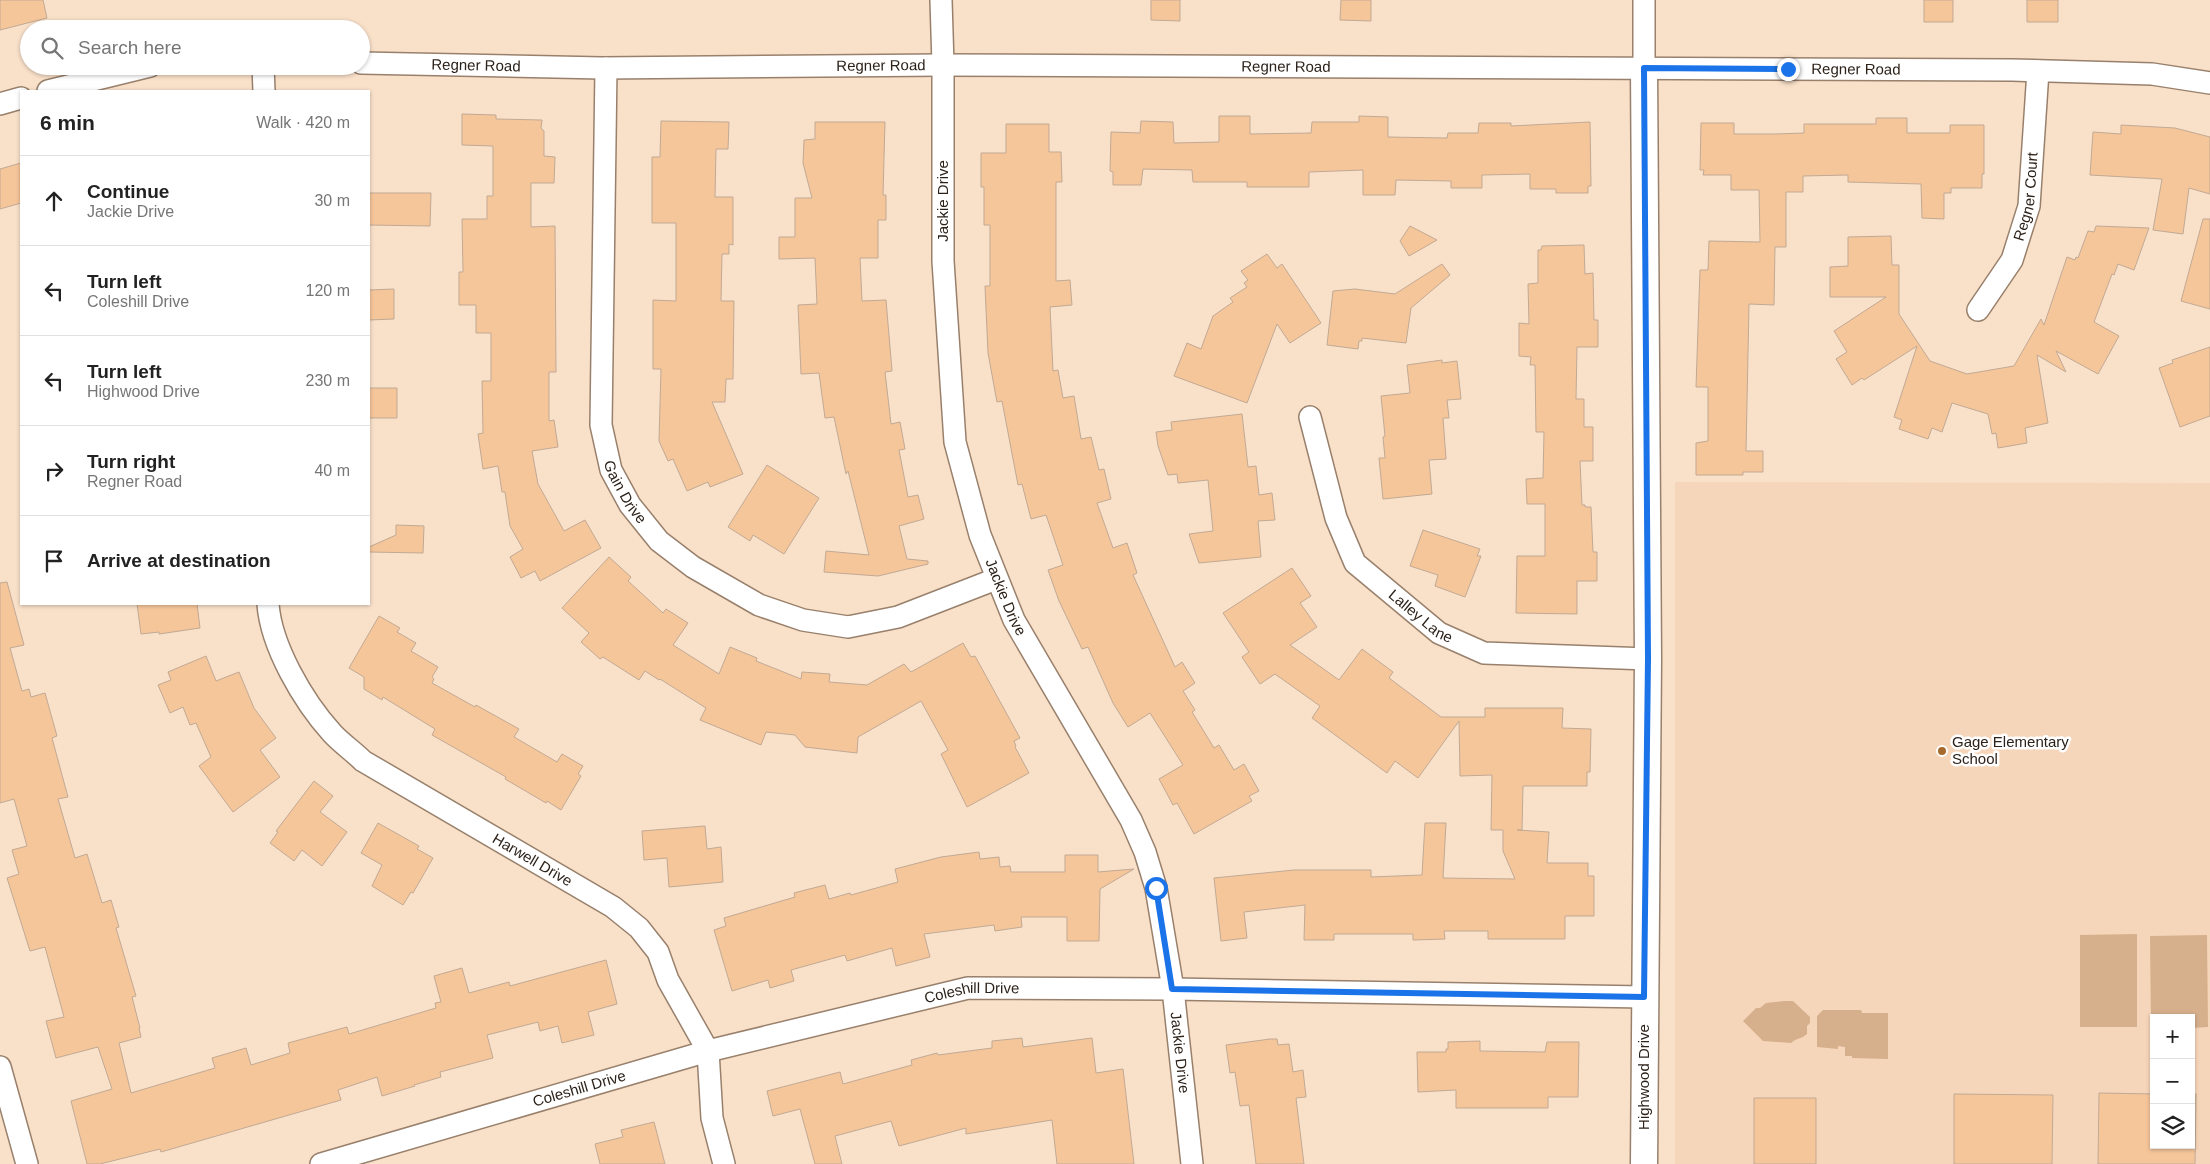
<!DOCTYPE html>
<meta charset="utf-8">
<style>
body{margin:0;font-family:Helvetica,sans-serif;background:#f6f6f6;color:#222}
.controls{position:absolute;right:15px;bottom:15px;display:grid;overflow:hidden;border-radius:0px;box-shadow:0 1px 4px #0004}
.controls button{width:45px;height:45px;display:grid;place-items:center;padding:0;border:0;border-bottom:1px solid #e0e0e0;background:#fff;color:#222;font:25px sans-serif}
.stop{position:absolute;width:15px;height:15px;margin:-11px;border:4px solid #1a73e8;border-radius:50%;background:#fff}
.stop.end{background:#1a73e8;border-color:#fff;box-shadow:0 1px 5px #0008}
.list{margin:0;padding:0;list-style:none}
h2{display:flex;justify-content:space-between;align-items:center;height:65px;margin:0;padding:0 20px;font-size:21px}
h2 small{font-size:16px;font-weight:400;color:#767676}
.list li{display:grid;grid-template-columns:32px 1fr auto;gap:15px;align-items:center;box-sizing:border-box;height:90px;padding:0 20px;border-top:1px solid #e0e0e0}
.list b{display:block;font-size:19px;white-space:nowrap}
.list p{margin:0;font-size:16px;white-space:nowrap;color:#767676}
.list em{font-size:16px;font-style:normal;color:#767676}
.icon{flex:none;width:28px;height:28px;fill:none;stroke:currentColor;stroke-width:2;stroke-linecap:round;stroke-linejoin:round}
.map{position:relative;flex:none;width:2210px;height:1164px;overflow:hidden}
.search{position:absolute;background:#fff;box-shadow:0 1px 4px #0004;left:20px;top:20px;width:350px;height:55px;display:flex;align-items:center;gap:12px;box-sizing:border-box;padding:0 18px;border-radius:28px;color:#767676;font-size:19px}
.panel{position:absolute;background:#fff;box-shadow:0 1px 4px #0004;left:20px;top:90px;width:350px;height:515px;border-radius:0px}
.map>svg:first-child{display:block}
</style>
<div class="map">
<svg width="2210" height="1164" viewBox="0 0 2210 1164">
<rect width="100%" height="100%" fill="#f9e0c9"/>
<path fill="#f6d6ba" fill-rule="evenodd" d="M 1675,482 L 2210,483 L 2210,1164 L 1675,1164 ZM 2154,1018 L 2191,1018 L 2191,1145 L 2154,1145 Z"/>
<path fill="#d6af8c" d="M 2137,934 L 2137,1027 L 2080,1027 L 2080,935 Z
M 2207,935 L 2208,1027 L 2191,1028 L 2191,1018 L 2154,1018 L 2154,1028 L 2151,1028 L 2150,936 Z
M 1784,1001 L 1793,1001 L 1810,1017 L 1810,1023 L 1807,1026 L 1807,1034 C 1802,1039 1796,1038 1791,1043 L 1763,1041 L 1743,1021 L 1756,1008 L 1760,1008 L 1766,1003 Z
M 1823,1010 L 1861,1010 L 1862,1013 L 1888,1013 L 1888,1059 L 1852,1058 L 1852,1056 L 1845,1056 L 1845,1047 L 1838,1046 L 1838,1049 L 1817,1047 L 1817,1016 Z"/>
<path fill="#f6c69b" stroke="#c1a994" d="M 0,0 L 43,0 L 47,18 L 0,30 Z
M 1151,0 L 1180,0 L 1180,21 L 1151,20 Z
M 1341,0 L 1371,0 L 1371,21 L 1340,20 Z
M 1924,0 L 1953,0 L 1953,22 L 1924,22 Z
M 2027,0 L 2058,0 L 2058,22 L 2027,22 Z
M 462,114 L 496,115 L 496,119 L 542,120 L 541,128 L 544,131 L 544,156 L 555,157 L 554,183 L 531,183 L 531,227 L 555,226 L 556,372 L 549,372 L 549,421 L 554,420 L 558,447 L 532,451 L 538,484 L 564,531 L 585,520 L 601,548 L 540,581 L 535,571 L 521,578 L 510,557 L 523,549 L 510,526 L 505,492 L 502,492 L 498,466 L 483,469 L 478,434 L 483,433 L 482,381 L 491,381 L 491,333 L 476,333 L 476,305 L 459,305 L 459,272 L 463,272 L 462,219 L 487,219 L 487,196 L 493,196 L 493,146 L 462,145 Z
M 1219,116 L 1250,116 L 1250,134 L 1311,133 L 1312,122 L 1359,122 L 1359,116 L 1388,117 L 1388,137 L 1447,138 L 1448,133 L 1478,133 L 1479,123 L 1511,123 L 1511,126 L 1590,122 L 1591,186 L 1588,186 L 1588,193 L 1556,193 L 1556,189 L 1530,189 L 1530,174 L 1482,175 L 1482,188 L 1451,188 L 1451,181 L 1396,180 L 1395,195 L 1363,195 L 1363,170 L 1309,172 L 1309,187 L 1247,187 L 1247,182 L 1193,182 L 1192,170 L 1143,169 L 1141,185 L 1113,185 L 1113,172 L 1110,171 L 1111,132 L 1140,133 L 1141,121 L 1173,122 L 1174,143 L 1219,142 Z
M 1876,118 L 1907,118 L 1907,133 L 1950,133 L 1950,125 L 1984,125 L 1984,174 L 1982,174 L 1982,188 L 1951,188 L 1951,193 L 1944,193 L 1944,219 L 1922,218 L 1921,184 L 1848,182 L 1848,175 L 1803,176 L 1803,192 L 1786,192 L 1786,247 L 1775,247 L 1774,305 L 1749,304 L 1746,451 L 1763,451 L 1763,472 L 1743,472 L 1743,475 L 1696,475 L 1696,443 L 1708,441 L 1708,387 L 1696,387 L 1700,270 L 1708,270 L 1709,241 L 1760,242 L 1759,190 L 1731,190 L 1731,175 L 1703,175 L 1704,170 L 1700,170 L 1701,123 L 1734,123 L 1734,134 L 1775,134 L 1804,133 L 1804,124 L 1876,124 Z
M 661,121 L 729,122 L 728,149 L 716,149 L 715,197 L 733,197 L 733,245 L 729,244 L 729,254 L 722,254 L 721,301 L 734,301 L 733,379 L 726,379 L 725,402 L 712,402 L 743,474 L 710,487 L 708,482 L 687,491 L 673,459 L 668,461 L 659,441 L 661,369 L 653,369 L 653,300 L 676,301 L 676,223 L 652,223 L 652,157 L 660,157 Z
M 815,122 L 885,122 L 883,195 L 886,195 L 886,220 L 878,220 L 878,258 L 860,258 L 862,301 L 886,300 L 892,371 L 885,372 L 891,424 L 900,422 L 905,449 L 899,450 L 908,497 L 918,495 L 924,519 L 899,526 L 907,559 L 928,561 L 928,564 L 878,576 L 824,572 L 826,551 L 869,555 L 848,471 L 846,474 L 834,417 L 825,418 L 819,373 L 801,374 L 798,305 L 817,304 L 815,258 L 779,259 L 779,237 L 795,237 L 795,198 L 812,198 L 803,163 L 804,140 L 815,139 Z
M 1006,124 L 1049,124 L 1049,152 L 1061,152 L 1062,182 L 1056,182 L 1056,281 L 1070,280 L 1072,305 L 1050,307 L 1053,371 L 1058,370 L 1063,398 L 1074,396 L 1081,439 L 1091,437 L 1099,470 L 1104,469 L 1111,499 L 1097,503 L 1113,548 L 1127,543 L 1137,573 L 1133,575 L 1175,667 L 1182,662 L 1195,683 L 1183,691 L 1195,710 L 1192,712 L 1214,748 L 1219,745 L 1234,770 L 1244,764 L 1259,791 L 1249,796 L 1252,801 L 1194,834 L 1177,803 L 1173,805 L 1159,779 L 1183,765 L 1150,713 L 1128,727 L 1113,703 L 1088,647 L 1082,649 L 1059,601 L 1048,570 L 1063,565 L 1046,515 L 1031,519 L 1022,484 L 1018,485 L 1002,401 L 997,402 L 988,353 L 985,286 L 990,286 L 990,225 L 984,225 L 984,187 L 981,187 L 981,153 L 1006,153 Z
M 2121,125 L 2175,128 L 2210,137 L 2210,194 L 2189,188 L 2183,234 L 2153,230 L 2162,179 L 2090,175 L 2093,132 L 2121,134 Z
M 21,163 L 21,203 L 0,209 L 0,169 Z
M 369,193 L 431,193 L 430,226 L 369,225 Z
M 2203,219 L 2210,219 L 2210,309 L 2181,301 Z
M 1410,226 L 1437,240 L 1409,256 L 1400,241 Z
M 2096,226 L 2149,228 L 2134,270 L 2118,264 L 2114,275 L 2112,274 L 2094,322 L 2119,336 L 2098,374 L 2056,351 L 2066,372 L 2037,355 L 2048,423 L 2025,428 L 2027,443 L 1998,448 L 1996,433 L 1992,434 L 1988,414 L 1952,403 L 1942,432 L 1932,428 L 1928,439 L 1899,429 L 1902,420 L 1894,417 L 1917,346 L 1864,380 L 1862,378 L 1852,385 L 1836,359 L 1847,352 L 1834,331 L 1886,297 L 1830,297 L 1830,267 L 1848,266 L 1848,237 L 1891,236 L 1892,265 L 1899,265 L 1899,314 L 1930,361 L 1967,374 L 2014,366 L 2041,319 L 2044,325 L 2067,257 L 2075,260 L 2076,257 L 2078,258 L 2088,231 L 2094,232 Z
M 1584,245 L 1585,274 L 1593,273 L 1594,320 L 1598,320 L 1598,347 L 1577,347 L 1576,399 L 1584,399 L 1584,427 L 1593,427 L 1593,461 L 1580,461 L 1582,505 L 1585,505 L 1585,507 L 1591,507 L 1593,552 L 1597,552 L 1597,581 L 1577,581 L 1577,614 L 1516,613 L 1517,556 L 1545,556 L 1545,504 L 1527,504 L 1526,479 L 1543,478 L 1544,432 L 1536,432 L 1535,365 L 1530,365 L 1531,357 L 1519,356 L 1519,323 L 1529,324 L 1528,284 L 1538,283 L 1538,250 L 1541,250 L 1542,246 Z
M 1267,254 L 1277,268 L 1282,264 L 1321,323 L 1290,343 L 1277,324 L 1247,403 L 1174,376 L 1187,343 L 1201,349 L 1213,316 L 1233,302 L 1230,298 L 1247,287 L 1244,283 L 1248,280 L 1241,271 Z
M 1442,264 L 1450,275 L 1411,308 L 1406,343 L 1362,338 L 1362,341 L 1359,341 L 1358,349 L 1327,345 L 1333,291 L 1355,289 L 1395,294 Z
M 394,289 L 394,319 L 369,320 L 369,290 Z
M 2210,347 L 2210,416 L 2180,427 L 2159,368 L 2173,363 L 2172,360 Z
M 1442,360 L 1442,363 L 1457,361 L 1461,399 L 1447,400 L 1449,418 L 1443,418 L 1446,459 L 1429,460 L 1432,494 L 1383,499 L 1379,458 L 1385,458 L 1383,437 L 1385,436 L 1381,396 L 1410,393 L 1407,365 Z
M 369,388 L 397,388 L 397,418 L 369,418 Z
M 1242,414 L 1248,467 L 1256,466 L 1259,495 L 1272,493 L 1275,520 L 1258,521 L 1261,557 L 1199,563 L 1189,534 L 1213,531 L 1208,480 L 1178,483 L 1177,474 L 1168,475 L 1158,446 L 1156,432 L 1172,430 L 1171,422 Z
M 767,465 L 819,498 L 784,554 L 753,535 L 750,541 L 728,527 Z
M 396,525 L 424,526 L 423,553 L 369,552 L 369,547 L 396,535 Z
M 1423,530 L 1480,549 L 1477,556 L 1481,556 L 1465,597 L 1435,586 L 1438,575 L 1410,566 Z
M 609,557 L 631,577 L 628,581 L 663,613 L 666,609 L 688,623 L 673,645 L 719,674 L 730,647 L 757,658 L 756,661 L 801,679 L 802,672 L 830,674 L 829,682 L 867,685 L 904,664 L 911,672 L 963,643 L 971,657 L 975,656 L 1020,738 L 1014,741 L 1016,746 L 1015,747 L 1029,773 L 967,807 L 941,754 L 948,750 L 921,701 L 858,737 L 857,753 L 805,747 L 795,735 L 766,732 L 761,745 L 700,720 L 706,708 L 660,679 L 659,680 L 645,671 L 639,680 L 603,657 L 600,659 L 581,642 L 589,633 L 562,608 Z
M 1292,568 L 1311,596 L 1300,603 L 1317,627 L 1290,645 L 1339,680 L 1362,649 L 1393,672 L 1389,678 L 1441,717 L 1485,717 L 1485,708 L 1563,708 L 1562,728 L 1591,729 L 1590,772 L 1587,772 L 1587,786 L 1523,786 L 1522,830 L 1517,830 L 1549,832 L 1547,863 L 1588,863 L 1588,876 L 1594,876 L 1594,916 L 1565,916 L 1565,939 L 1488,939 L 1488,931 L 1444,931 L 1445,939 L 1413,940 L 1413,934 L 1334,934 L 1334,940 L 1304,940 L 1305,905 L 1244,912 L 1247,938 L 1221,941 L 1214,878 L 1294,870 L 1371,870 L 1371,877 L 1422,875 L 1425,823 L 1446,823 L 1443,878 L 1515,879 L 1503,851 L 1503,830 L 1491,830 L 1492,775 L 1460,776 L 1459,721 L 1418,778 L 1395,761 L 1387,773 L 1312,718 L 1320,706 L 1275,674 L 1260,684 L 1242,657 L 1249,652 L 1223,613 Z
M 7,582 L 24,645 L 10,648 L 22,691 L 29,689 L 31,697 L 45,693 L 57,736 L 52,738 L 68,797 L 58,799 L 75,858 L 87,854 L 102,903 L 111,900 L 119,927 L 116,928 L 136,996 L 132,997 L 140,1028 L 139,1028 L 141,1037 L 119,1043 L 131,1093 L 215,1068 L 212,1058 L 246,1048 L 251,1065 L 290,1053 L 288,1043 L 347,1027 L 349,1034 L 436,1008 L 435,1003 L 441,1002 L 434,976 L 462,968 L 469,993 L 509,982 L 510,986 L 606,960 L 617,1004 L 588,1012 L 594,1035 L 562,1043 L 558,1026 L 540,1031 L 538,1022 L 487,1035 L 493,1058 L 440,1072 L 441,1077 L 414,1085 L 415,1086 L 382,1096 L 377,1077 L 338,1090 L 341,1100 L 161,1152 L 160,1149 L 100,1164 L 87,1164 L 71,1101 L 112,1089 L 98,1047 L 56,1058 L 46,1021 L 64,1017 L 45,947 L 30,951 L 7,878 L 19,874 L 12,850 L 27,846 L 14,799 L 0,803 L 0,583 Z
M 137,604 L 197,604 L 200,628 L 159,634 L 159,632 L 141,634 Z
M 379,616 L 400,628 L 397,632 L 416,643 L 411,651 L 438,667 L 432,677 L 434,679 L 432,683 L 475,707 L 476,705 L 519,729 L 514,737 L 557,762 L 562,754 L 583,766 L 578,774 L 581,776 L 561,810 L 547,801 L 546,803 L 505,779 L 506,777 L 432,735 L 435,729 L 383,697 L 382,700 L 364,689 L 364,677 L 349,668 Z
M 206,656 L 216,681 L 239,672 L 254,708 L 276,738 L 260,750 L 280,777 L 233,812 L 199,766 L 211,757 L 196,723 L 190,725 L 183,707 L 170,713 L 158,685 L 171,680 L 168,672 Z
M 314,781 L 333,796 L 320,812 L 347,832 L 322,866 L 302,850 L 294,861 L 270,843 L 278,832 L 276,831 Z
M 378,823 L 419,846 L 417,849 L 433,858 L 413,893 L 411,892 L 403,905 L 372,886 L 382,865 L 361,853 Z
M 705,826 L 707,849 L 721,847 L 723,882 L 669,887 L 667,858 L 644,860 L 642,831 Z
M 979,852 L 980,859 L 999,857 L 1000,867 L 1010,866 L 1011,872 L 1065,872 L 1065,855 L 1098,855 L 1098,872 L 1134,869 L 1100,889 L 1099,941 L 1067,941 L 1067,917 L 1021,917 L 1022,927 L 995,931 L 994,925 L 924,934 L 930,957 L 896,966 L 892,948 L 847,961 L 845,955 L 791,970 L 794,981 L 770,988 L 768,980 L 732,991 L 714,930 L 726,926 L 724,918 L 795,897 L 794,893 L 825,885 L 829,899 L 850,893 L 851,895 L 898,882 L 895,869 L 941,857 Z
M 1022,1038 L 1023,1047 L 1092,1038 L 1096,1073 L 1123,1069 L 1134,1164 L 1057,1164 L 1052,1120 L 966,1134 L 966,1128 L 899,1146 L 891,1121 L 835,1136 L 842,1164 L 815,1164 L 800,1109 L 773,1116 L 767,1091 L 840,1072 L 843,1084 L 912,1065 L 911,1060 L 937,1053 L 938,1055 L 992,1048 L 992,1041 Z
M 1270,1039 L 1277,1039 L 1278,1045 L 1289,1044 L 1293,1072 L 1303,1070 L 1306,1097 L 1296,1098 L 1304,1164 L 1256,1164 L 1249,1105 L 1240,1106 L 1235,1072 L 1230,1073 L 1226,1045 Z
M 1480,1041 L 1480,1051 L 1545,1052 L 1547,1042 L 1579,1042 L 1578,1097 L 1548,1097 L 1548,1108 L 1456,1108 L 1456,1090 L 1418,1092 L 1417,1052 L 1446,1052 L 1446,1049 L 1448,1049 L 1448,1042 Z
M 2099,1093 L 2154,1094 L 2154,1145 L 2191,1145 L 2191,1094 L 2196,1094 L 2195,1164 L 2098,1164 Z
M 1954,1094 L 2053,1095 L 2052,1164 L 1954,1164 Z
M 1754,1098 L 1816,1098 L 1816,1164 L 1754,1164 Z
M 654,1122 L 665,1164 L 600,1164 L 595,1144 L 623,1137 L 621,1130 Z"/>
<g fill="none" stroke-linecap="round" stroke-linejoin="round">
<g stroke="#98806c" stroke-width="24">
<g id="minor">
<path id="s1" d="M 941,0 L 943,65 L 943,261 L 955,442 L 980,535 L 1014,620 L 1131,820 L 1145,852 L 1156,888 L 1173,989 L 1192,1164"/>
<path id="s2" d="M 361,63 L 602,68 L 943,65 L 2012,70 L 2152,74 L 2210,83"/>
<path d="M 263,66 L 264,91"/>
<path id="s3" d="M 606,68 L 601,425 L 611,470 L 630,505 L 659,541 L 693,567 L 759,605 L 803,620 L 848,627 L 898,617 L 996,579"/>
<path d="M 1644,68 L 1644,0"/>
<path d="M 48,91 L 150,66"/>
<path d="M 0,104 L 21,98"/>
<path id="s4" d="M 1978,310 L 2012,260 L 2029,206 L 2038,71"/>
<path id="s5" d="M 1310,417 L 1336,518 L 1355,563 L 1439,633 L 1484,653 L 1648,659"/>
<path id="s6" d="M 268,604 C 271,646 303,701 332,733 C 341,743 353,751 363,761 L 613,907 L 639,928 L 658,952 L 668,980 L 708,1051 L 712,1118 L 724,1164"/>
<path d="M 0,1067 L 27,1164"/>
<path id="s7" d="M 321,1164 L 708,1051 L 968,988 L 1173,989 L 1645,997"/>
</g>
</g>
<g stroke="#98806c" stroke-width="29">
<path id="tertiary" d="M 1644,68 L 1648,659 L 1644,1164"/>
</g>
<use href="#minor" stroke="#fff" stroke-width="21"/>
<use href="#tertiary" stroke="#fff" stroke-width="26"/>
</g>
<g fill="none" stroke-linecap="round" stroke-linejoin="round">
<path stroke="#1a73e8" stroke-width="6" d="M 1156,888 L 1172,989 L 1644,997 L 1648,658 L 1644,68 L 1788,69"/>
</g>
<circle fill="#a66a2d" stroke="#fff" stroke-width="2" cx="1942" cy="751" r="5"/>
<g text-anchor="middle" stroke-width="5" stroke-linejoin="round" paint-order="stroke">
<g font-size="15" fill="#2c221a" stroke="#fff">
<text dy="5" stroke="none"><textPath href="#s2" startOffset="115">Regner Road</textPath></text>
<text dy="5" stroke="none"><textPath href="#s2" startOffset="520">Regner Road</textPath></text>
<text dy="5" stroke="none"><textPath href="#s2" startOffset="925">Regner Road</textPath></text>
<text dy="5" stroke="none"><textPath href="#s2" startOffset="1495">Regner Road</textPath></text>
<text dy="5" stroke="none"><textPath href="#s4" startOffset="126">Regner Court</textPath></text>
<text transform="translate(943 201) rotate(-90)" y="5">Jackie Drive</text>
<text dy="5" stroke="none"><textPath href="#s3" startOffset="429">Gain Drive</textPath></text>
<text dy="5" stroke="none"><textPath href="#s1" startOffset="606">Jackie Drive</textPath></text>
<text dy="5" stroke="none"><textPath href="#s5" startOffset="238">Lalley Lane</textPath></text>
<text dy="5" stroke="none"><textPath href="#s6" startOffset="384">Harwell Drive</textPath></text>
<text dy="5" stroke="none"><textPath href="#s7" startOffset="674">Coleshill Drive</textPath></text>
<text dy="5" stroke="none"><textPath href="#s1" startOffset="1101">Jackie Drive</textPath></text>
<text transform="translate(1644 1077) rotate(-90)" y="5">Highwood Drive</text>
<text dy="5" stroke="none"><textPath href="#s7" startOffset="269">Coleshill Drive</textPath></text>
</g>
<g font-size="15" fill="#2c221a" stroke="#fff" text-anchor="start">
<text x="1952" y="747">Gage Elementary<tspan x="1952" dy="17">School</tspan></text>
</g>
</g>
</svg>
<div class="controls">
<button>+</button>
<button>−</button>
<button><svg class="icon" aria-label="layers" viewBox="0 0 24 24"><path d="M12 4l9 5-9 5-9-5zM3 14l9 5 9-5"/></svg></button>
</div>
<div class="stop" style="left:1156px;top:888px"></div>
<div class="stop end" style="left:1788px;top:69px"></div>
<div class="search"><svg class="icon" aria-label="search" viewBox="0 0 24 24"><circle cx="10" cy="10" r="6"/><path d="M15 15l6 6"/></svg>Search here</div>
<section class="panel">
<h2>6 min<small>Walk · 420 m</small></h2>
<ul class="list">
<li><svg class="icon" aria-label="ahead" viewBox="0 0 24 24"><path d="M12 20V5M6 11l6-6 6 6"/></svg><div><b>Continue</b><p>Jackie Drive</p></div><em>30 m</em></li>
<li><svg class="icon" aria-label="left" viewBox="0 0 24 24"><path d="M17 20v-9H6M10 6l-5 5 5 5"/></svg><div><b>Turn left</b><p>Coleshill Drive</p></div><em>120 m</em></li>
<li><svg class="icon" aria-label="left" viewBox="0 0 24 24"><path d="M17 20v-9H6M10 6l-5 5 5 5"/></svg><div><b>Turn left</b><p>Highwood Drive</p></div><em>230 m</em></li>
<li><svg class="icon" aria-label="right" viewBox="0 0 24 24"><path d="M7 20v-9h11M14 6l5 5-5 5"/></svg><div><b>Turn right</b><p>Regner Road</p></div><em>40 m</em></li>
<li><svg class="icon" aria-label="arrive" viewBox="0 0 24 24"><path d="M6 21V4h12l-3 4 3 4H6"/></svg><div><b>Arrive at destination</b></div></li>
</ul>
</section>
</div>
